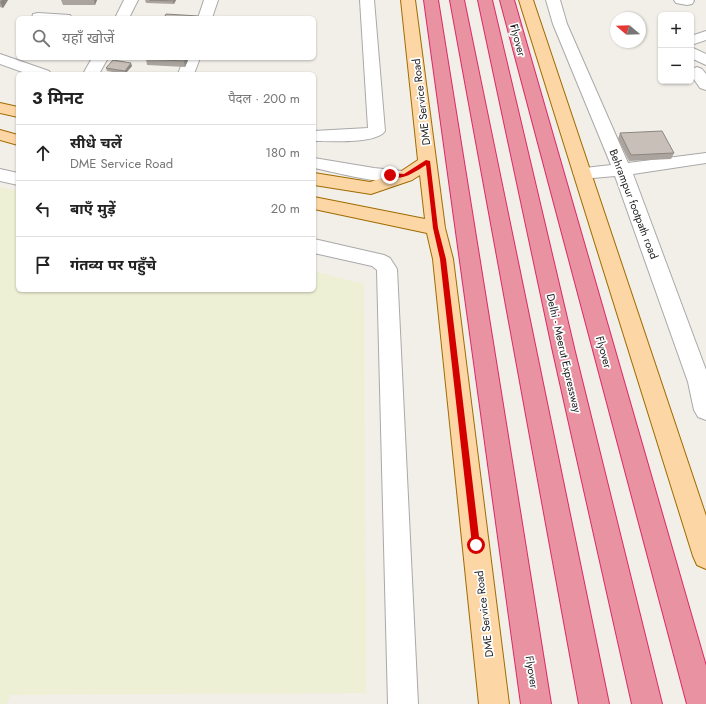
<!DOCTYPE html>
<html lang="hi">
<meta charset="utf-8">
<style>
body{margin:0;font-family:Jost,"Noto Sans Devanagari",sans-serif;background:#f2f2f2;color:#222}
.controls{position:absolute;right:12px;top:12px;display:grid;overflow:hidden;border-radius:6px;box-shadow:0 1px 3px #0004}
.controls button{width:36px;height:36px;display:grid;place-items:center;padding:0;border:0;border-bottom:1px solid #e0e0e0;background:#fff;color:#222;font:20px sans-serif}
.compass{position:absolute;left:610px;top:12px;width:36px;height:36px;border-radius:50%;background:#fff;box-shadow:0 1px 3px #0004;rotate:289deg}
.stop{position:absolute;width:12px;height:12px;margin:-9px;border:3px solid #d40000;border-radius:50%;background:#fff}
.stop.end{background:#d40000;border-color:#fff;box-shadow:0 1px 4px #0008}
.list{margin:0;padding:0;list-style:none}
h2{display:flex;justify-content:space-between;align-items:center;height:52px;margin:0;padding:0 16px;font-size:17px}
h2 small{font-size:13px;font-weight:400;color:#767676}
.list li{display:grid;grid-template-columns:26px 1fr auto;gap:12px;align-items:center;box-sizing:border-box;height:56px;padding:0 16px;border-top:1px solid #e0e0e0}
.list b{display:block;font-size:15px;white-space:nowrap}
.list p{margin:0;font-size:13px;white-space:nowrap;color:#767676}
.list em{font-size:13px;font-style:normal;color:#767676}
.icon{flex:none;width:22px;height:22px;fill:none;stroke:currentColor;stroke-width:2;stroke-linecap:round;stroke-linejoin:round}
.map{position:relative;flex:none;width:706px;height:704px;overflow:hidden}
.search{position:absolute;background:#fff;box-shadow:0 1px 3px #0004;left:16px;top:16px;width:300px;height:44px;display:flex;align-items:center;gap:10px;box-sizing:border-box;padding:0 14px;border-radius:6px;color:#767676;font-size:15px}
.panel{position:absolute;background:#fff;box-shadow:0 1px 3px #0004;left:16px;top:72px;width:300px;height:220px;border-radius:6px}
.map>svg:first-child{display:block}
</style>
<div class="map">
<svg width="706" height="704" viewBox="0 0 706 704">
<rect width="100%" height="100%" fill="#f2efe9"/>
<path fill="#eef0d5" d="M 0,187 L 18,191 L 18,290 L 314,290 L 314,271 L 364,284 L 366,693 L 10,695 L 7,704 L 0,704 Z"/>
<g fill="none" stroke-linecap="round" stroke-linejoin="round">
<g stroke="#a9a9a9" stroke-width="2">
<path id="minor" d="M 124,0 L 138,0 L 129,18 L 115,18 Z
M 204,0 L 218,0 L 212,18 L 198,18 Z
M 360,0 L 374,0 L 385,131 C 377,144 330,141 314,141 L 314,131 L 368,128 Z
M 546,0 L 560,0 L 567,24 L 628,163 L 706,153 L 706,163 L 633,174 L 706,370 L 706,420 L 698,417 L 694,410 L 688,382 L 615,176 L 582,179 L 576,177 L 573,173 L 576,169 L 611,165 L 553,24 Z
M 674,0 L 693,0 L 694,1 L 692,4 L 687,5 L 676,3 Z
M 38,13 L 70,15 L 72,18 L 32,18 L 33,14 Z
M 706,31 L 706,40 L 691,45 L 691,36 Z
M 691,47 L 706,54 L 706,65 L 691,58 Z
M 0,54 L 49,71 L 51,74 L 28,74 L 0,64 Z
M 92,58 L 108,58 L 99,74 L 83,74 Z
M 184,58 L 200,58 L 194,74 L 178,74 Z
M 697,67 L 702,69 L 706,74 L 706,90 L 700,88 L 691,75 L 692,69 Z
M 314,158 L 374,168 L 412,172 L 415,176 L 412,180 C 387,187 340,173 314,168 Z
M 0,169 L 18,173 L 18,185 L 0,181 Z
M 314,239 L 384,255 L 390,258 L 397,269 L 418,704 L 388,704 L 377,270 L 372,266 L 314,253 Z"/>
</g>
<g stroke="#a06b00" stroke-width="2">
<path id="major" d="M 401,0 L 415,0 L 445,228 L 453,259 L 509,704 L 479,704 L 433,259 L 427,233 L 314,209 L 314,197 L 425,219 L 420,175 L 412,180 L 371,194 L 314,185 L 314,173 L 370,182 L 400,172 L 418,160 Z
M 519,0 L 533,0 L 706,516 L 706,569 L 697,565 L 693,556 Z
M 0,103 L 18,107 L 18,117 L 0,113 Z
M 0,130 L 18,135 L 18,145 L 0,140 Z"/>
</g>
<g stroke="#dc2a67" stroke-width="2">
<path id="highway" d="M 424,0 L 438,0 L 551,704 L 521,704 Z
M 450,0 L 464,0 L 609,704 L 579,704 Z
M 478,0 L 492,0 L 575,352 L 662,704 L 632,704 L 553,352 Z
M 500,0 L 514,0 L 706,666 L 706,704 L 687,704 Z"/>
</g>
<use href="#minor" fill="#fff" fill-rule="evenodd"/>
<use href="#major" fill="#fcd6a4" fill-rule="evenodd"/>
<use href="#highway" fill="#e892a2" fill-rule="evenodd"/>
</g>
<path fill="#aba49e" d="M 0,0 L 8,0 L 3,8 L 0,7 Z
M 61,0 L 97,0 L 95,5 L 63,5 Z
M 145,0 L 176,0 L 174,4 L 146,3 Z
M 189,58 L 185,67 L 147,65 L 146,59 Z
M 132,66 L 125,74 L 107,71 L 106,68 Z
M 620,133 L 674,153 L 671,159 L 629,161 L 618,139 Z"/>
<path fill="#8b8681" d="M 2,0 L 8,0 L 3,8 L 0,2 Z
M 94,0 L 97,0 L 95,5 Z
M 174,0 L 176,0 L 174,4 L 173,1 Z
M 186,58 L 189,58 L 185,67 L 184,61 Z
M 131,63 L 132,66 L 125,74 L 125,71 Z"/>
<path fill="#c7bfb8" stroke="#8b8681" d="M 149,0 L 174,0 L 173,1 Z
M 166,14 L 198,16 L 197,18 L 164,18 Z
M 49,17 L 78,17 L 77,18 L 49,18 Z
M 146,58 L 186,58 L 184,61 L 146,59 Z
M 113,60 L 131,63 L 125,71 L 106,68 Z
M 662,131 L 674,153 L 631,155 L 620,133 Z"/>
<path fill="#d40000" d="M 426,160 L 430,161 L 438,228 L 446,259 L 480,545 L 476,549 L 472,545 L 440,259 L 433,228 L 426,165 C 415,172 400,183 387,175 L 390,173 L 404,174 Z"/>
<g text-anchor="middle" stroke-width="3.5" stroke-linejoin="round" paint-order="stroke">
<g font-size="11" fill="#222" stroke="#fff">
<text transform="translate(518 40) rotate(75)" y="4">Flyover</text>
<text transform="translate(421 102) rotate(-97)" y="4">DME Service Road</text>
<text transform="translate(634 204) rotate(69)" y="4">Behrampur footpath road</text>
<text transform="translate(604 352) rotate(74)" y="4">Flyover</text>
<text transform="translate(564 353) rotate(77)" y="4">Delhi - Meerut Expressway</text>
<text transform="translate(484 614) rotate(-97)" y="4">DME Service Road</text>
<text transform="translate(532 672) rotate(81)" y="4">Flyover</text>
</g>
</g>
</svg>
<div class="controls">
<button>+</button>
<button>−</button>
</div>
<svg class="compass" viewBox="-18 -18 36 36"><path d="M0-13l5 13h-10z" fill="#e53935"/><path d="M0 13l5-13h-10z" fill="#767676"/></svg>
<div class="stop" style="left:476px;top:545px"></div>
<div class="stop end" style="left:390px;top:175px"></div>
<div class="search"><svg class="icon" aria-label="search" viewBox="0 0 24 24"><circle cx="10" cy="10" r="6"/><path d="M15 15l6 6"/></svg>यहाँ खोजें</div>
<section class="panel">
<h2>3 मिनट<small>पैदल · 200 m</small></h2>
<ul class="list">
<li><svg class="icon" aria-label="ahead" viewBox="0 0 24 24"><path d="M12 20V5M6 11l6-6 6 6"/></svg><div><b>सीधे चलें</b><p>DME Service Road</p></div><em>180 m</em></li>
<li><svg class="icon" aria-label="left" viewBox="0 0 24 24"><path d="M17 20v-9H6M10 6l-5 5 5 5"/></svg><div><b>बाएँ मुड़ें</b></div><em>20 m</em></li>
<li><svg class="icon" aria-label="arrive" viewBox="0 0 24 24"><path d="M6 21V4h12l-3 4 3 4H6"/></svg><div><b>गंतव्य पर पहुँचे</b></div></li>
</ul>
</section>
</div>
